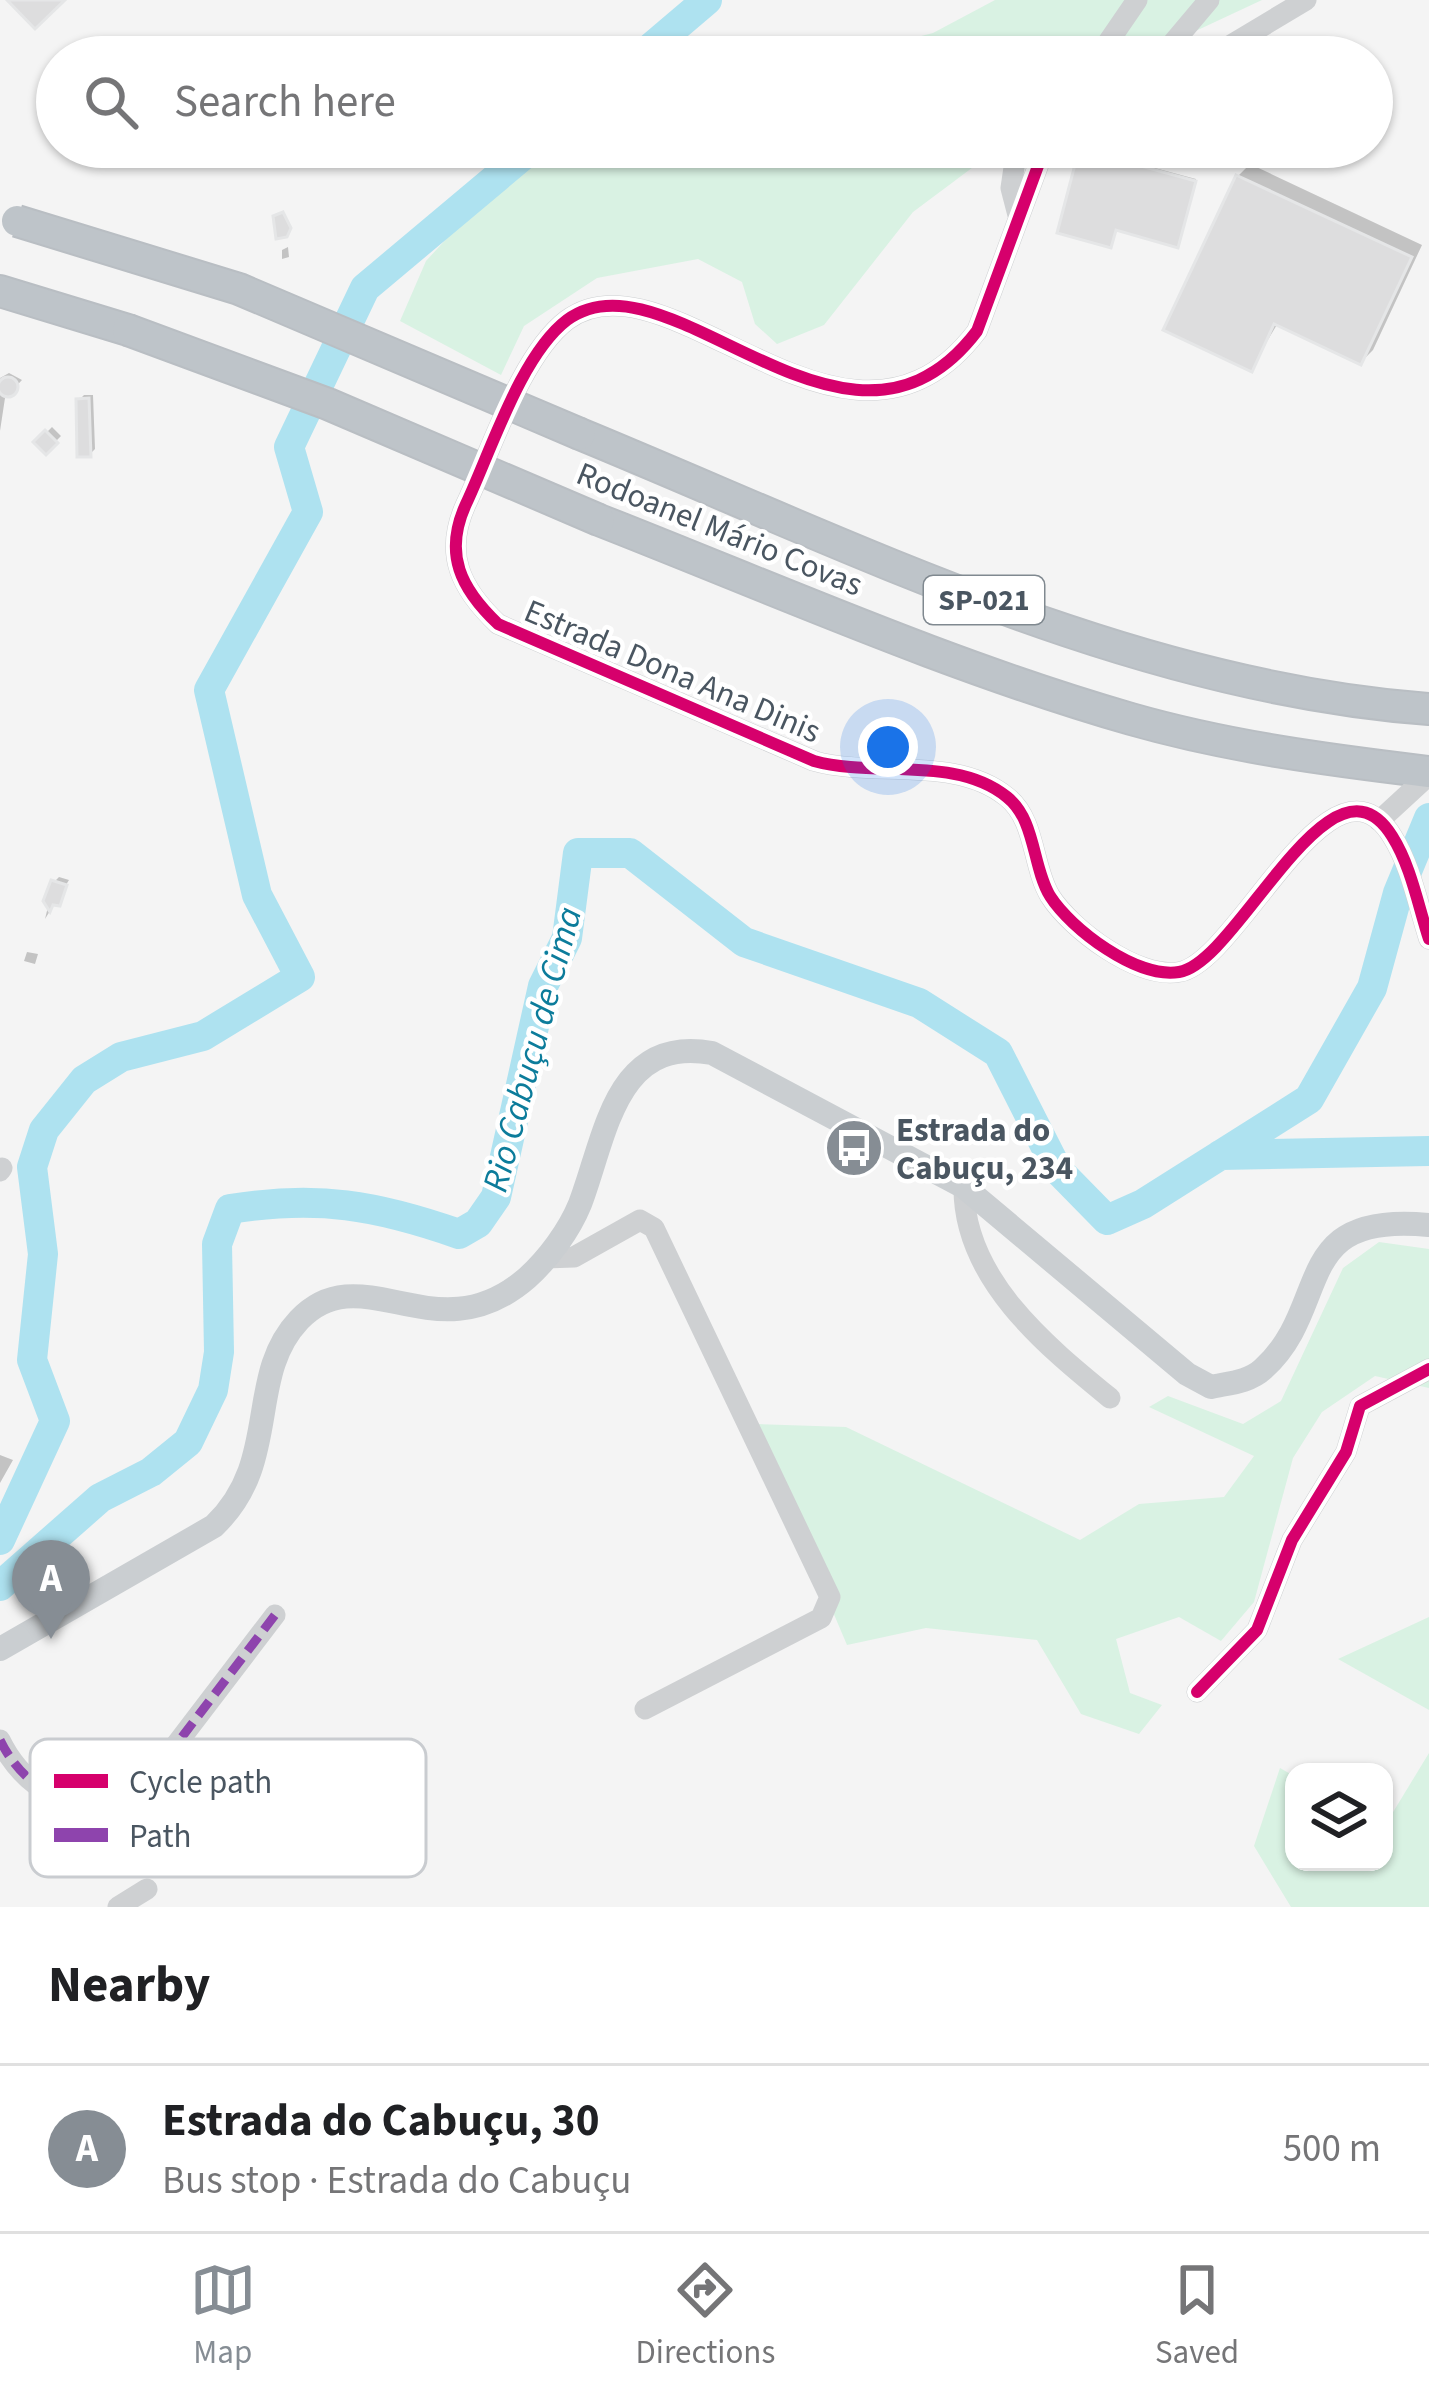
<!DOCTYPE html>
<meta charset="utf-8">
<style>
body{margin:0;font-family:"Source Sans 3",sans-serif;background:#f6f6f6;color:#202124}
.controls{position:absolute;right:36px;bottom:36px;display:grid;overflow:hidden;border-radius:24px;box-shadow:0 3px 9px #0004}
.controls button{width:108px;height:108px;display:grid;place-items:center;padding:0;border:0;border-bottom:3px solid #e0e0e0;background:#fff;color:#202124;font:60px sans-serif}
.you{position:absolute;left:888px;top:747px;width:42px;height:42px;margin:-30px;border:9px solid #fff;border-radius:50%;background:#1a73e8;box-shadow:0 0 0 18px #1a73e833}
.badge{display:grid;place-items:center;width:78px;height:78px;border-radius:50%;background:#868d94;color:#fff;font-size:39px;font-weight:700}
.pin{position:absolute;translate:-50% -99px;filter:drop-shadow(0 3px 6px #0008)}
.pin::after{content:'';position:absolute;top:63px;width:42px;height:36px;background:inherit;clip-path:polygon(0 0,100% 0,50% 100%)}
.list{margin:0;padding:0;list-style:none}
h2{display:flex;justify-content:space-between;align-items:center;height:156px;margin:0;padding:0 48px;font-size:51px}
h2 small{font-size:39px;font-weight:400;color:#757577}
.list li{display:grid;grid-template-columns:78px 1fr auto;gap:36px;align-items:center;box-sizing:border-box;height:168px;padding:0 48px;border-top:3px solid #e0e0e0}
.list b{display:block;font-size:45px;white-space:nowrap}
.list p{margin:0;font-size:39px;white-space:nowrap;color:#757577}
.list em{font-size:39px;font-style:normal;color:#757577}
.icon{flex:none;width:66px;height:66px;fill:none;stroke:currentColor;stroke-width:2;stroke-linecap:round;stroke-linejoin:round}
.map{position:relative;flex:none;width:1429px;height:1907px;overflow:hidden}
.search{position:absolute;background:#fff;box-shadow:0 3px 9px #0004;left:36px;right:36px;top:36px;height:132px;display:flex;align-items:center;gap:30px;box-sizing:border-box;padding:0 42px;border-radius:66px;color:#757577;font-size:45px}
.sheet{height:324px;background:#fff}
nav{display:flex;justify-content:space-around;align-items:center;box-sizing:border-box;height:168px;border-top:3px solid #e0e0e0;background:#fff;font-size:33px;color:#757577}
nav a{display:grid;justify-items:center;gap:6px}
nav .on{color:#868d94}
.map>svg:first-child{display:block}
</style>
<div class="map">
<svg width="1429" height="1907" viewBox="0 0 1429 1907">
<rect width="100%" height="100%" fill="#f4f4f4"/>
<path fill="#d9f2e3" d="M 995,0 L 1262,0 L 1140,57 L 839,57 L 933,33 Z
M 531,147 L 1000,147 L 913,212 L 824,325 L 777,344 L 755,324 L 742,282 L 698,259 L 597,278 L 524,326 L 501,375 L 400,321 L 426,261 Z
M 1379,1242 L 1429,1249 L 1429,1388 L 1375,1376 L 1322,1412 L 1293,1458 L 1254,1602 L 1221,1641 L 1179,1617 L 1116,1639 L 1130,1693 L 1162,1705 L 1139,1734 L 1081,1714 L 1037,1640 L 926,1628 L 847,1645 L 753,1424 L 846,1427 L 1080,1540 L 1139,1504 L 1224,1497 L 1254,1456 L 1149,1407 L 1168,1396 L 1243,1424 L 1281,1401 L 1343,1268 Z
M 1429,1617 L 1429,1710 L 1338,1659 Z
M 1429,1753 L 1429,1907 L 1291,1907 L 1254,1846 L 1280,1768 L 1294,1776 L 1294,1862 L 1384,1862 L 1384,1827 Z"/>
<path fill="#0003" d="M 1084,149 L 1196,179 L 1179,243 L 1082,151 Z
M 1250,164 L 1422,245 L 1373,350 L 1361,362 L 1278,323 L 1251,368 L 1238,176 Z
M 288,247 L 289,257 L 282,259 L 282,250 Z
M 9,373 L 22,380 L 5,398 L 0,431 L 0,393 L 6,394 L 0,378 Z
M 84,395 L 93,395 L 95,449 L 90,454 L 79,400 Z
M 52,427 L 61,436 L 46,451 L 37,442 Z
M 59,877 L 69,880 L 45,919 L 54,882 Z
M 27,952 L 38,954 L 35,964 L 24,961 Z
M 0,1455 L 13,1460 L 0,1483 Z"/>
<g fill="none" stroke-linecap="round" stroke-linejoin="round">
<path stroke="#aee2f0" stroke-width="30" d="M 640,57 L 707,0
M 1220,1155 L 1429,1151
M 0,1540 L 55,1421 L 32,1360 L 43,1254 L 32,1167 L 44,1130 L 84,1080 L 121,1057 L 203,1036 L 300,977 L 257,895 L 209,690 L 308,512 L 289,447 L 365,288 L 533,147
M 0,1586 L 100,1498 L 151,1472 L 188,1442 L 213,1390 L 219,1352 L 217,1244 L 230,1209 C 318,1195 376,1205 459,1234 L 478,1223 L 496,1197 L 543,986 L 567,938 L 578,853 L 630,853 L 744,942 L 919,1003 L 998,1053 L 1057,1169 L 1107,1220 L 1143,1204 L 1309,1099 L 1372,988 L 1398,893 L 1429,818"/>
</g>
<path fill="#ddddde" stroke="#e5e6e7" stroke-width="3" d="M 7,0 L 65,0 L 35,29 Z
M 1079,149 L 1196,181 L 1178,248 L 1116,230 L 1111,248 L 1057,233 Z
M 1236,175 L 1412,257 L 1361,365 L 1274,324 L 1252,372 L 1163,330 Z
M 283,212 L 291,228 L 287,237 L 276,239 L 273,216 Z
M-2 387a10 10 0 1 1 20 0a10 10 0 1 1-20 0Z
M 89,398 L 91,457 L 77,457 L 76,399 Z
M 45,430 L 58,443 L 46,455 L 33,442 Z
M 51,880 L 67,885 L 60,906 L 53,905 L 50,912 L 43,901 Z"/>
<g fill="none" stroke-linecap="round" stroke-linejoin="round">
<g stroke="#b9bec3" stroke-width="34">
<path id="highway" d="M 0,291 L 128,330
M 580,434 C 852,546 1131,687 1429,709
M 599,520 C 775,589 950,667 1131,719 C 1229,747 1329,760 1429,772"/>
</g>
<path stroke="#ced0d2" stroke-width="21" d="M 1098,57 L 1137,0
M 1161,57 L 1209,0
M 1211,57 L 1306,0
M 1017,147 L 1011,188 L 1018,215
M 1045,147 L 977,331 C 848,501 669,244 567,320 C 521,355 491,451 466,504 C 443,554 461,589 498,624 L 814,761 C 874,778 956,755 1007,797 C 1036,820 1032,866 1050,896 C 1071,929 1137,979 1179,972 C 1238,963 1331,738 1392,836 C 1411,866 1418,905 1429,939
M 1379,821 L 1429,775
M 0,1171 L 2,1168
M 964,1187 C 963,1278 1045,1345 1110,1398
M 545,1258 L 574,1257 L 640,1220 L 654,1228 L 830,1597 L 821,1618 L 645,1709
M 1197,1692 L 1257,1630 L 1292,1540 L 1346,1452 L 1360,1406 L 1429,1369
M 0,1740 C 23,1788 76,1819 130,1805 L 275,1615
M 118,1907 L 147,1889"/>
<path stroke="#caced1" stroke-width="24" d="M 0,1649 L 214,1526 C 282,1461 245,1377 299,1320 C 362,1253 436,1357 527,1278 C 548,1259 569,1231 580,1204 C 606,1136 615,1035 712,1053 L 964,1187 L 1187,1374 L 1211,1387 C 1229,1383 1249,1382 1263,1369 C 1333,1306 1288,1211 1429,1225"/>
<use href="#highway" stroke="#bec4c9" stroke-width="30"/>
<g stroke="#b9bec3" stroke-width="34" stroke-linecap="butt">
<path id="highway-bridge" d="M 17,221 L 239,289 L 580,434
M 128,330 L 328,404 L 599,520"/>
</g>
<use href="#highway-bridge" stroke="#bec4c9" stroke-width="30"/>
<path stroke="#8e44ad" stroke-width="9" stroke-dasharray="18 9" stroke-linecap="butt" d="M 0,1740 C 23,1788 76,1819 130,1805 L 275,1615"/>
<g stroke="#fff" stroke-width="20">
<path id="cycleway" d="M 1045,147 L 977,331 C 848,501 669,244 567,320 C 521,355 491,451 466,504 C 443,554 461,589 498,624 L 814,761 C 874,778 956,755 1007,797 C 1036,820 1032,866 1050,896 C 1071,929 1137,979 1179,972 C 1238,963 1331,738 1392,836 C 1411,866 1418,905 1429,939
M 1197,1692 L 1257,1630 L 1292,1540 L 1346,1452 L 1360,1406 L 1429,1369"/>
</g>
<use href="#cycleway" stroke="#d6006c" stroke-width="12"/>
</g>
<defs>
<g id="bus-disc" transform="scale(3)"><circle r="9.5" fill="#868d94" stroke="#fff"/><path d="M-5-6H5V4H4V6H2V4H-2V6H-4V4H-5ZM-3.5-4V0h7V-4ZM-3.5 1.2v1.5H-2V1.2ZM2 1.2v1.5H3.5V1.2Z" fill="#fff"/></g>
</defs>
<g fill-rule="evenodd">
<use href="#bus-disc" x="854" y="1148"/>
</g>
<g text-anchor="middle" stroke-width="9" stroke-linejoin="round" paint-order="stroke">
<rect fill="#fff" stroke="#808990" stroke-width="3" x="924" y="576" width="120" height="48" rx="9"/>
<g font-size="30" font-weight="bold" fill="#4a5661">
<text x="984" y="610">SP-021</text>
</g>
<g font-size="33" fill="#4a5661" stroke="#fff">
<text transform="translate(720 528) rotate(22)" y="12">Rodoanel Mário Covas</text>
<text transform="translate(673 670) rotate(23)" y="12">Estrada Dona Ana Dinis</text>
</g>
<g font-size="33" font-weight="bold" fill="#4a5661" stroke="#fff" text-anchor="start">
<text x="896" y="1141">Estrada do<tspan x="896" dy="38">Cabuçu, 234</tspan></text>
</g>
<g font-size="36" font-style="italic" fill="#0c7c9b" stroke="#fff">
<text transform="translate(531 1049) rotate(-75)" y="13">Rio Cabuçu de Cima</text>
</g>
</g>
<rect x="30" y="1739" width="396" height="138" rx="18" fill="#fff" stroke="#c9ccd0" stroke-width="3"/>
<rect x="54" y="1774" width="54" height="14" fill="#d6006c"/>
<rect x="54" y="1828" width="54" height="14" fill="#8e44ad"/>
<g font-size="33" fill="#4a5661">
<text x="129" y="1793">Cycle path</text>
<text x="129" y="1847">Path</text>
</g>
</svg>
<div class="controls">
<button><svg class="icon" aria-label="layers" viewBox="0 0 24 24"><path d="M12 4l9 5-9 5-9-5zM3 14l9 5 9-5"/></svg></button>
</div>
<div class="you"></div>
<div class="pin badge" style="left:51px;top:1639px">A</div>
<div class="search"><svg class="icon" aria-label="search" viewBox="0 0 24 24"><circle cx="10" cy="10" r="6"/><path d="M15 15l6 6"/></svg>Search here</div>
</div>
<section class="sheet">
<h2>Nearby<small></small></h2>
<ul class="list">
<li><span class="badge">A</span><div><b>Estrada do Cabuçu, 30</b><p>Bus stop · Estrada do Cabuçu</p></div><em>500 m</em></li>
</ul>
</section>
<nav>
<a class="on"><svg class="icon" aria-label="map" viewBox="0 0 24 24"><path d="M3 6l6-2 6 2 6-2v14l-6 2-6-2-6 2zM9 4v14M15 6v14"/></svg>Map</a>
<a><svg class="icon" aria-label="directions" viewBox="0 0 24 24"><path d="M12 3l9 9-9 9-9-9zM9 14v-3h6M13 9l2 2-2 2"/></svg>Directions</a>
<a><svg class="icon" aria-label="saved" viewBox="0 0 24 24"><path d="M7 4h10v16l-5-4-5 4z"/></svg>Saved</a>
</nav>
